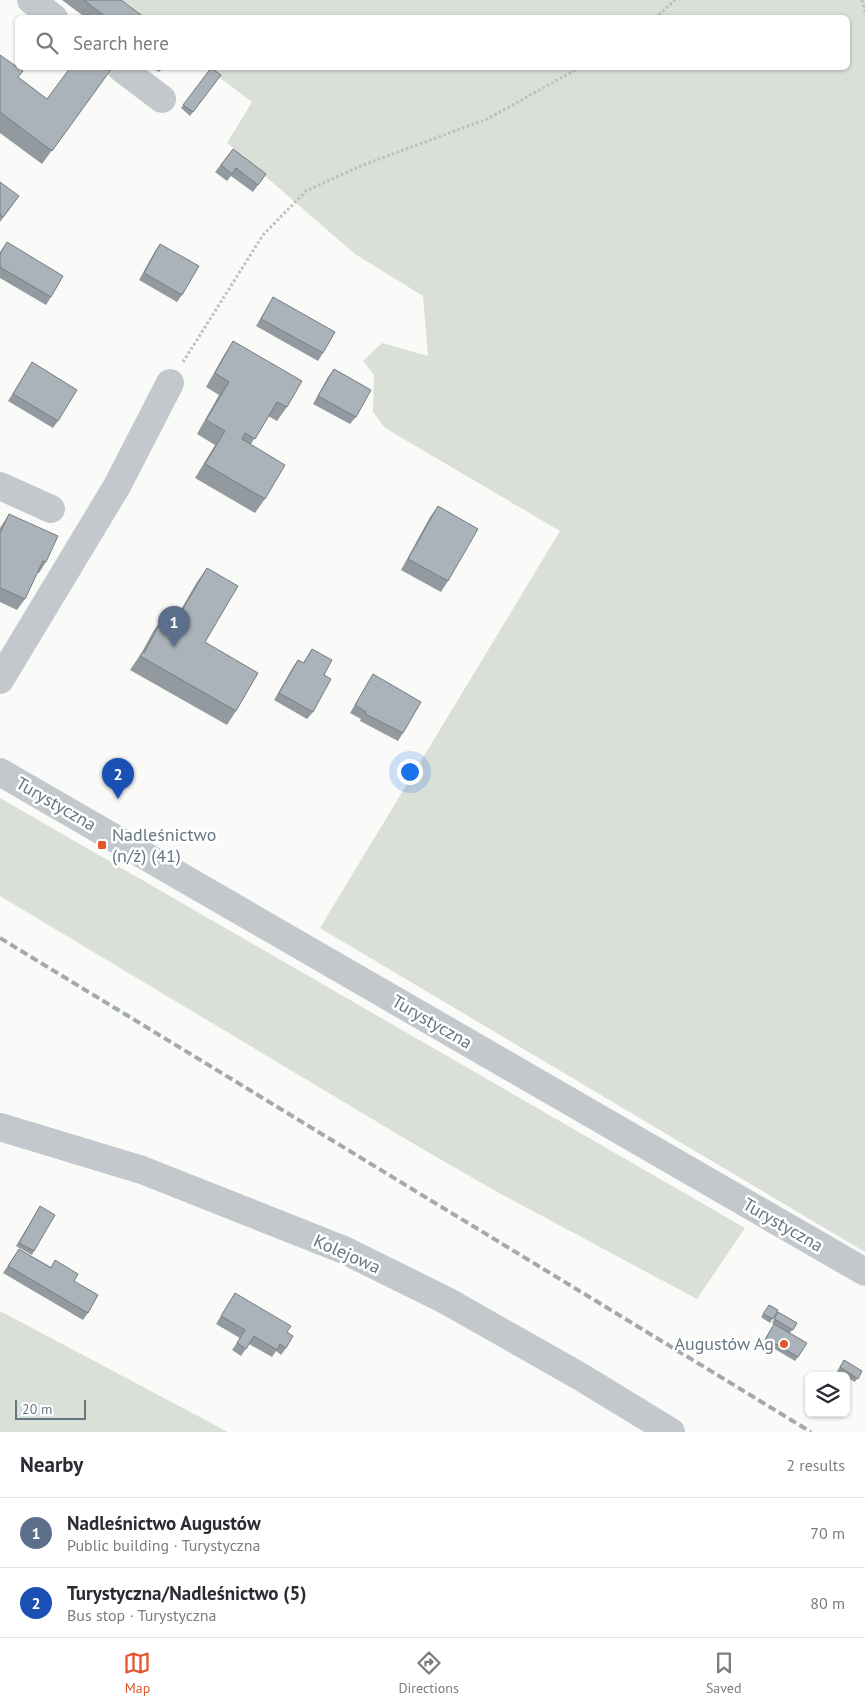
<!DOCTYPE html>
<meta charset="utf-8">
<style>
body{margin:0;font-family:"PT Sans",sans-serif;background:#f2f2f3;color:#2b2b33}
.controls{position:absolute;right:15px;bottom:15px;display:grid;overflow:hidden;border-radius:8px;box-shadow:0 1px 4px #0004}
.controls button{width:45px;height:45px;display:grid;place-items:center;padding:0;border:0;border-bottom:1px solid #e1e1e2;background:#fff;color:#2b2b33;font:25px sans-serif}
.scale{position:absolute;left:15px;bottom:12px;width:71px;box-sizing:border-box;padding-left:5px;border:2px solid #657683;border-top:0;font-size:14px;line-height:18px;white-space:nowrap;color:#657683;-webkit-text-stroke:4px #fff;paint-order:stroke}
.you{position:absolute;left:409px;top:771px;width:18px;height:18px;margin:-12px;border:4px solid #fff;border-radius:50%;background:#1a73e8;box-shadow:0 0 0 8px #1a73e833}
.badge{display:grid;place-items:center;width:32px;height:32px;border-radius:50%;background:#e4572e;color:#fff;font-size:16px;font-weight:700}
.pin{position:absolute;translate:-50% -41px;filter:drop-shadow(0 1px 2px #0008)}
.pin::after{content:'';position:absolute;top:26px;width:18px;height:15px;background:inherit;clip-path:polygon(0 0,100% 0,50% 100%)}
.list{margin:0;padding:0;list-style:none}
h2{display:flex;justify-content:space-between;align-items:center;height:65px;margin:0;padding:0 20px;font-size:21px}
h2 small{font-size:16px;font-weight:400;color:#7c7c81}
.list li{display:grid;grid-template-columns:32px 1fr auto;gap:15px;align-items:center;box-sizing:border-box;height:70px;padding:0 20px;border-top:1px solid #e1e1e2}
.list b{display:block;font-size:19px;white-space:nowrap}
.list p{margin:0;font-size:16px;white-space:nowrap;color:#7c7c81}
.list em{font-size:16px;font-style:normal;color:#7c7c81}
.icon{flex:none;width:28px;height:28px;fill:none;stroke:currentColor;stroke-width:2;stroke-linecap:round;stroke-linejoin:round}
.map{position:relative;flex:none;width:865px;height:1432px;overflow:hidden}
.search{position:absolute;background:#fff;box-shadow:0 1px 4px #0004;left:15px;right:15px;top:15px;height:55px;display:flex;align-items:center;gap:12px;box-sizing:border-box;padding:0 18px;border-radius:8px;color:#7c7c81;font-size:19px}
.sheet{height:205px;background:#fff}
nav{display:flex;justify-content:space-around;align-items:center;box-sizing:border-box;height:70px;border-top:1px solid #e1e1e2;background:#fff;font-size:14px;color:#7c7c81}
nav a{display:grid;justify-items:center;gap:2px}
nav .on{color:#e4572e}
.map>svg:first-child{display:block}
</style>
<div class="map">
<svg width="865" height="1432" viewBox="0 0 865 1432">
<rect width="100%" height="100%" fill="#fafaf8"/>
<path fill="#dadfd7" d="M 119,0 L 865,0 L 865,1252 L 320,928 L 560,531 L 385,428 L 373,412 L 374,375 L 363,361 L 382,343 L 428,356 L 423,296 L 355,254 L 227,143 L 252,102 L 207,68 L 848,68 L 848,18 L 142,18 Z
M 0,798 L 745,1228 L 697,1299 L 499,1193 L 414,1144 L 0,896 Z
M 0,1311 L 228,1432 L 0,1432 Z"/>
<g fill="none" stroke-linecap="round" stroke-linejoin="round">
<path stroke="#bbbfc2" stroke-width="3" stroke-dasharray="2.5 2.5" stroke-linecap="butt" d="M 862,0 L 865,12
M 655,18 L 675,0
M 183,362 L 263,235 L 306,191 L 363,165 L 487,119 L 579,68"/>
<path stroke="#c3c8cc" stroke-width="28" d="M 31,0 L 54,18
M 121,68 L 162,99
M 0,486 L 51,509
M 0,680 L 117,486 L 170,383
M 0,772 L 865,1272
M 0,1127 L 142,1170 L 344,1250 L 447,1301 L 581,1377 L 671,1432"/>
<path stroke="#a2aab0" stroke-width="4" stroke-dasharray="8 4" stroke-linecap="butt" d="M 0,938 L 811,1432"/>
</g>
<path fill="#929a9f" d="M 62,0 L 121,0 L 145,18 L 86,18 Z
M 0,55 L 18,77 L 47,99 L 112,68 L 42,164 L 0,133 Z
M 152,68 L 163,68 L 159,72 Z
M 211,68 L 221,75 L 190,116 L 181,108 Z
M 233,149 L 266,174 L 253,192 L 231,176 L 227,181 L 215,172 Z
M 0,182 L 14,203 L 0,222 Z
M 7,242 L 51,297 L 46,305 L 0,278 L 0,252 Z
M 160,244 L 182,295 L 177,302 L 139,280 L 155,251 Z
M 273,297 L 323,353 L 318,361 L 256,326 Z
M 233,341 L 287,407 L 277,421 L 268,416 L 251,444 L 265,499 L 255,513 L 195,478 L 215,445 L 197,434 L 219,395 L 206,387 L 224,355 Z
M 32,362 L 58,421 L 53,428 L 8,401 Z
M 334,369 L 356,417 L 350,424 L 313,404 L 328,377 Z
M 438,506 L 448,581 L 441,592 L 401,570 L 430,517 Z
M 9,514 L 46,562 L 39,573 L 37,572 L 25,599 L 17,610 L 0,602 L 0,528 Z
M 207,568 L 205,642 L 236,711 L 227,725 L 130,670 L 142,652 L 154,630 L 164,616 L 173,623 L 197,582 Z
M 312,649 L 324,675 L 313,712 L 307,719 L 274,700 L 293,667 L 298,660 L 303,663 Z
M 373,674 L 403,733 L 398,741 L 360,721 L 361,719 L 350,713 Z
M 40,1206 L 34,1251 L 32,1255 L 16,1246 Z
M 19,1249 L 51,1267 L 55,1260 L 88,1313 L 83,1320 L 3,1273 Z
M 235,1293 L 287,1332 L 286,1348 L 281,1355 L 276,1351 L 272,1357 L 249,1344 L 241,1356 L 232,1350 L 240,1338 L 216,1324 Z
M 769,1305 L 778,1310 L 770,1323 L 761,1317 Z
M 778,1312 L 797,1323 L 790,1333 L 798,1357 L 795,1361 L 763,1342 L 774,1324 L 772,1323 Z
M 844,1360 L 862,1371 L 855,1382 L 846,1377 L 846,1376 L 844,1376 L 837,1371 Z"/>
<path fill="#aab3b9" stroke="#777d82" d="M 84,0 L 121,0 L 145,18 L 107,18 Z
M 0,55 L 23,71 L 18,77 L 47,99 L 70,68 L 112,68 L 52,151 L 0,112 Z
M 211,68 L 221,75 L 193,112 L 183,105 Z
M 233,149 L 266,174 L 258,185 L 236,168 L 232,174 L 221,165 Z
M 0,182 L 19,196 L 3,217 L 0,214 Z
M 7,242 L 63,276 L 51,297 L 0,267 L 0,254 Z
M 160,244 L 199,266 L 182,295 L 144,273 Z
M 273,297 L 335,332 L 323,353 L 261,319 Z
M 233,341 L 302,381 L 287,407 L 277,402 L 255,439 L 245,433 L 242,439 L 285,465 L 265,499 L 205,464 L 225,431 L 206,420 L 229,382 L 215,373 Z
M 32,362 L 77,390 L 58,421 L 13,394 Z
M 334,369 L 371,390 L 356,417 L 318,396 Z
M 438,506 L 478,529 L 448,581 L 408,559 Z
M 9,514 L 58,536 L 46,562 L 43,561 L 25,599 L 0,588 L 0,533 Z
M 207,568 L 238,586 L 205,642 L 258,673 L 236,711 L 140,656 L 143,652 L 144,653 L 164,616 L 174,624 Z
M 312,649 L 332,660 L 324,675 L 331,679 L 313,712 L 279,693 L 298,660 L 304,663 Z
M 373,674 L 421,702 L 403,733 L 365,714 L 366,712 L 355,705 Z
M 40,1206 L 55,1215 L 34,1251 L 19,1243 Z
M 19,1249 L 51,1268 L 55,1260 L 78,1274 L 74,1281 L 98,1295 L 88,1313 L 8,1266 Z
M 235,1293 L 291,1326 L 287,1332 L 293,1336 L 286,1348 L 280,1344 L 277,1350 L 254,1336 L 246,1349 L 237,1343 L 245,1330 L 221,1316 Z
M 769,1305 L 778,1310 L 773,1319 L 763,1314 Z
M 778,1312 L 797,1323 L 793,1330 L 774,1319 Z
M 774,1324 L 807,1343 L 798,1357 L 766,1338 Z
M 844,1360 L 862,1371 L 858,1379 L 840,1367 Z"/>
<g fill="#e4572e" stroke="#fff" stroke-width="2">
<rect x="97" y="840" width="10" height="10" rx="2.5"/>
<circle cx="784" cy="1344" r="5"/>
</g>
<g text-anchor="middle" stroke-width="5" stroke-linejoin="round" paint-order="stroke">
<g font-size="18" fill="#657683" stroke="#fff">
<text transform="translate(56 804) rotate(30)" y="6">Turystyczna</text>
<text transform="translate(432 1022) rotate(30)" y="6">Turystyczna</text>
<text transform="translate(783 1225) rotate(30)" y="6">Turystyczna</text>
<text transform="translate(347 1254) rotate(24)" y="6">Kolejowa</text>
</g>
<g font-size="18" fill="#657683" stroke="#fff" text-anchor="start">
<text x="112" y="841">Nadleśnictwo<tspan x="112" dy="21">(n/ż) (41)</tspan></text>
<text x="774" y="1350" text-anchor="end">Augustów Ag</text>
</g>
</g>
</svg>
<div class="controls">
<button><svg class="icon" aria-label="layers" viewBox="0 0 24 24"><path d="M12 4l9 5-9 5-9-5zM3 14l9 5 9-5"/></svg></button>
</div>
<div class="scale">20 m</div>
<div class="you"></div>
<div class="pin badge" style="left:174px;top:647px;background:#5c6f8a">1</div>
<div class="pin badge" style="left:118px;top:799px;background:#1a4fb4">2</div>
<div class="search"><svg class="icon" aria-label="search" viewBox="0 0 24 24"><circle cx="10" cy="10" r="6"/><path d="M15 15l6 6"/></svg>Search here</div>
</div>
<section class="sheet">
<h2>Nearby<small>2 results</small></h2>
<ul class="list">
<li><span class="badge" style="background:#5c6f8a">1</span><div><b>Nadleśnictwo Augustów</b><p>Public building · Turystyczna</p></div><em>70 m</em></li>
<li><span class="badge" style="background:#1a4fb4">2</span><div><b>Turystyczna/Nadleśnictwo (5)</b><p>Bus stop · Turystyczna</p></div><em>80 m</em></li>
</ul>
</section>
<nav>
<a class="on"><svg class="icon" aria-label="map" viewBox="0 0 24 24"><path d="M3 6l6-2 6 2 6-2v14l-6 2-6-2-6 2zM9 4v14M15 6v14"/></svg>Map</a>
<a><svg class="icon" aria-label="directions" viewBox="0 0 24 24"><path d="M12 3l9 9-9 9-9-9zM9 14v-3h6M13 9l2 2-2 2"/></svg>Directions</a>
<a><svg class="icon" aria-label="saved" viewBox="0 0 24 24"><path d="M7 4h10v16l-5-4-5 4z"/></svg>Saved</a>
</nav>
